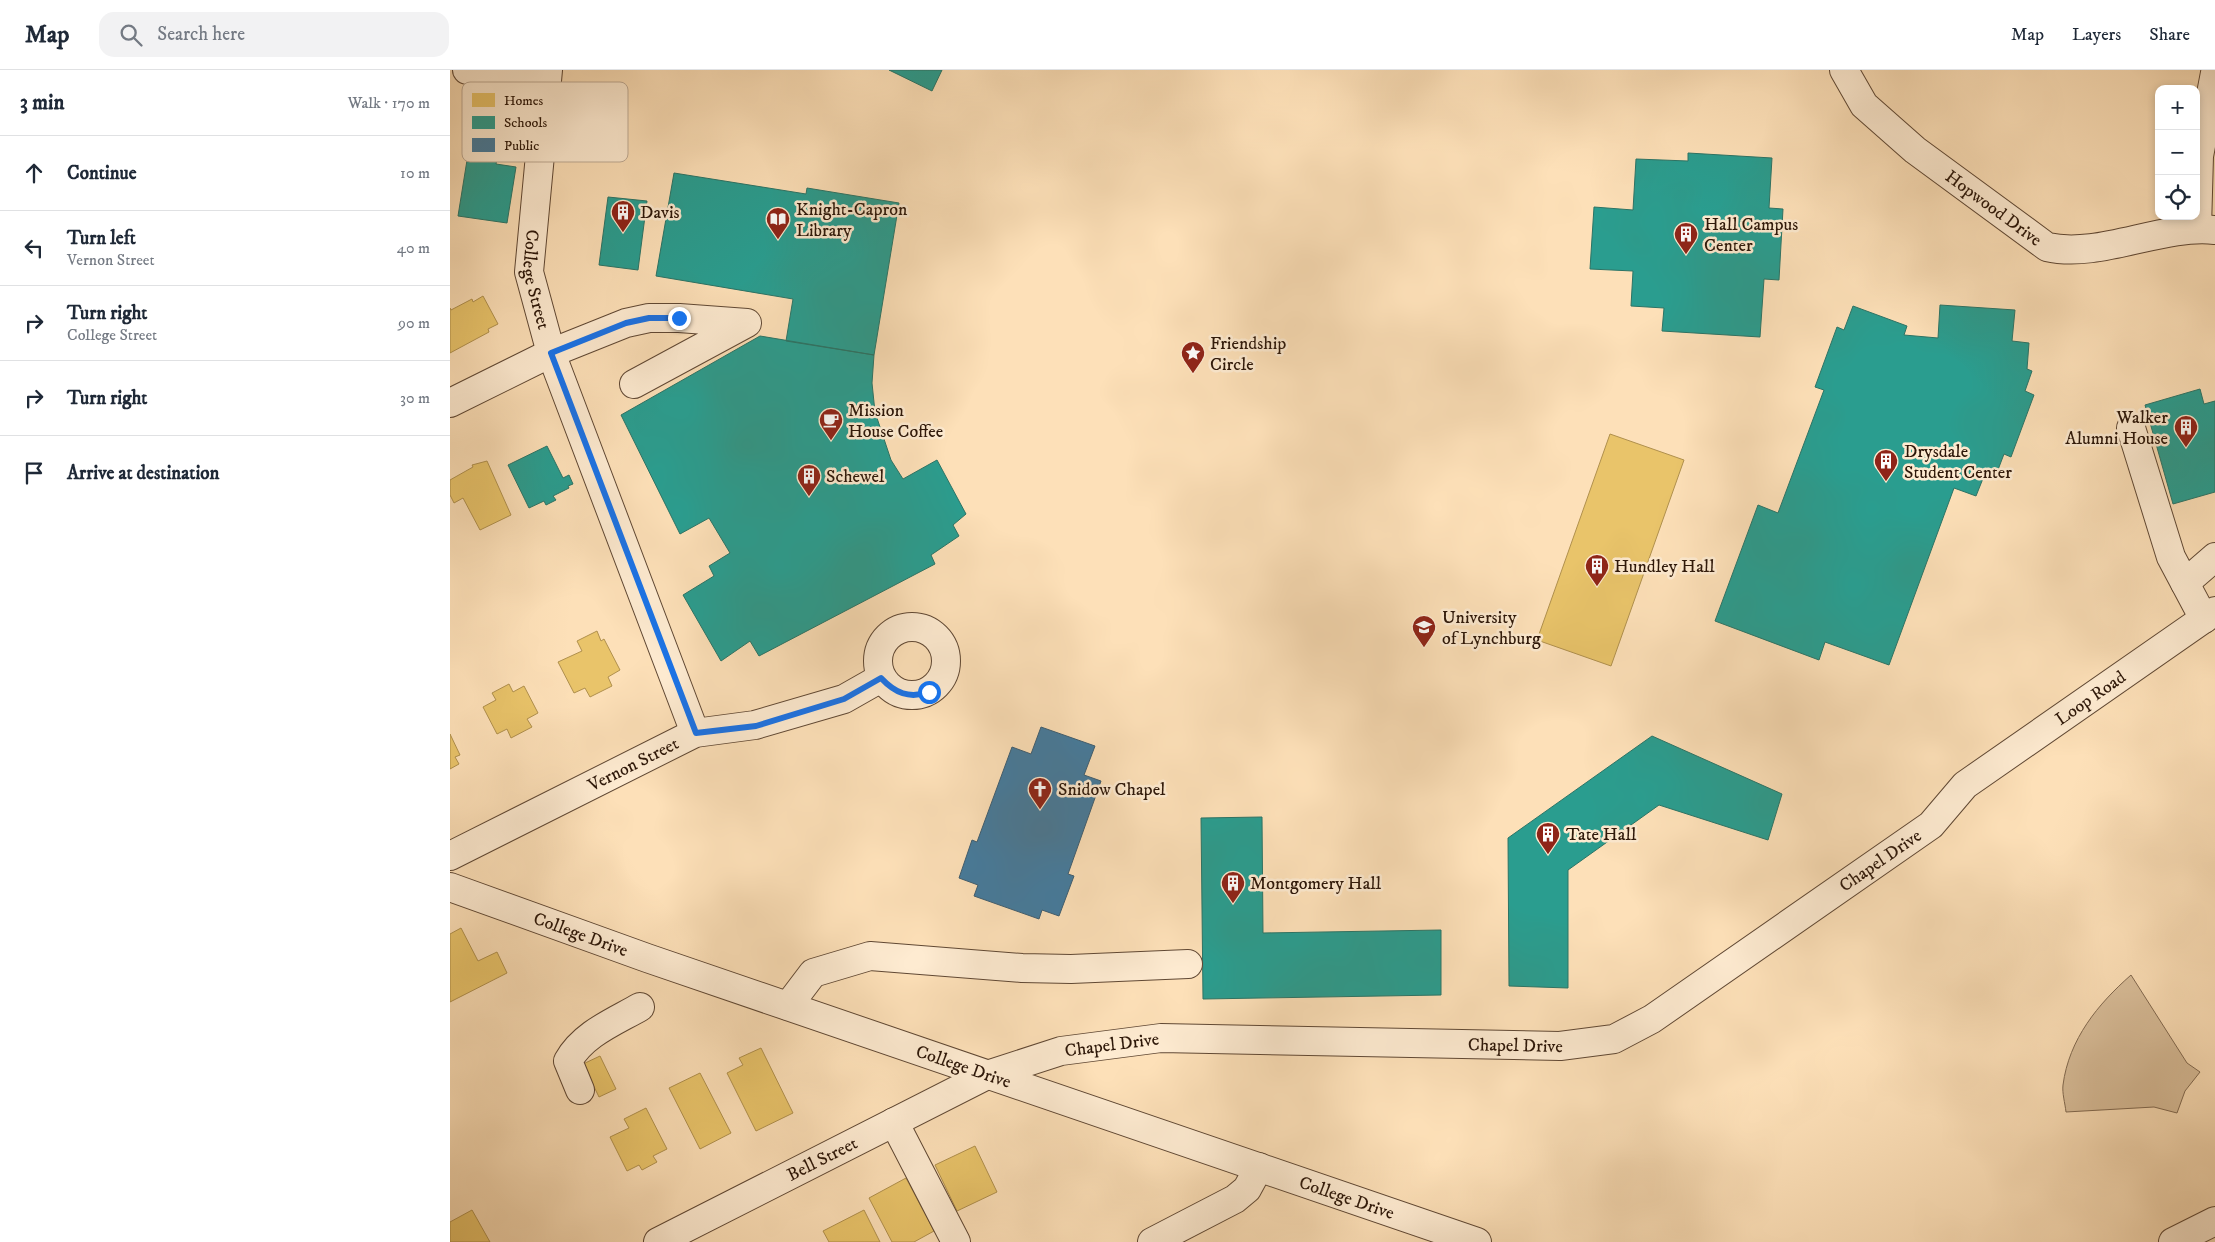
<!DOCTYPE html>
<meta charset="utf-8">
<style>
body{margin:0;font-family:"IM FELL DW Pica",serif;background:#f2f2f3;color:#1f2937}
.controls{position:absolute;right:15px;top:15px;display:grid;overflow:hidden;border-radius:10px;box-shadow:0 2px 8px #0003}
.controls button{width:45px;height:45px;display:grid;place-items:center;padding:0;border:0;border-bottom:1px solid #e0e1e3;background:#fff;color:#1f2937;font:25px sans-serif}
.stop{position:absolute;width:15px;height:15px;margin:-11px;border:4px solid #1a73e8;border-radius:50%;background:#fff}
.stop.end{background:#1a73e8;border-color:#fff;box-shadow:0 1px 5px #0008}
.list{margin:0;padding:0;list-style:none}
h2{display:flex;justify-content:space-between;align-items:center;height:65px;margin:0;padding:0 20px;font-size:21px}
h2 small{font-size:16px;font-weight:400;color:#747a83}
.list li{display:grid;grid-template-columns:32px 1fr auto;gap:15px;align-items:center;box-sizing:border-box;height:75px;padding:0 20px;border-top:1px solid #e0e1e3}
.list b{display:block;font-size:19px;white-space:nowrap}
.list p{margin:0;font-size:16px;white-space:nowrap;color:#747a83}
.list em{font-size:16px;font-style:normal;color:#747a83}
.icon{flex:none;width:28px;height:28px;fill:none;stroke:currentColor;stroke-width:2;stroke-linecap:round;stroke-linejoin:round}
.map{position:relative;flex:none;width:1765px;height:1172px;overflow:hidden}
header{display:flex;align-items:center;gap:30px;box-sizing:border-box;height:70px;padding:0 25px;background:#fff;border-bottom:1px solid #e0e1e3}
header strong{font-size:24px}
nav{display:flex;gap:28px;margin-inline-start:auto;font-size:18px}
.search{width:350px;height:45px;background:#f2f2f3;display:flex;align-items:center;gap:12px;box-sizing:border-box;padding:0 18px;border-radius:15px;color:#747a83;font-size:19px}
main{display:flex}
aside{flex:1;background:#fff}
.map>svg:first-child{display:block}
</style>
<header>
<strong>Map</strong>
<div class="search"><svg class="icon" aria-label="search" viewBox="0 0 24 24"><circle cx="10" cy="10" r="6"/><path d="M15 15l6 6"/></svg>Search here</div>
<nav><a>Map</a><a>Layers</a><a>Share</a></nav>
</header>
<main>
<aside>
<h2>3 min<small>Walk · 170 m</small></h2>
<ul class="list">
<li><svg class="icon" aria-label="ahead" viewBox="0 0 24 24"><path d="M12 20V5M6 11l6-6 6 6"/></svg><div><b>Continue</b></div><em>10 m</em></li>
<li><svg class="icon" aria-label="left" viewBox="0 0 24 24"><path d="M17 20v-9H6M10 6l-5 5 5 5"/></svg><div><b>Turn left</b><p>Vernon Street</p></div><em>40 m</em></li>
<li><svg class="icon" aria-label="right" viewBox="0 0 24 24"><path d="M7 20v-9h11M14 6l5 5-5 5"/></svg><div><b>Turn right</b><p>College Street</p></div><em>90 m</em></li>
<li><svg class="icon" aria-label="right" viewBox="0 0 24 24"><path d="M7 20v-9h11M14 6l5 5-5 5"/></svg><div><b>Turn right</b></div><em>30 m</em></li>
<li><svg class="icon" aria-label="arrive" viewBox="0 0 24 24"><path d="M6 21V4h12l-3 4 3 4H6"/></svg><div><b>Arrive at destination</b></div></li>
</ul>
</aside>
<div class="map">
<svg width="1765" height="1172" viewBox="0 0 1765 1172">
<rect width="100%" height="100%" fill="#fde0b8"/>
<filter id="stains"><feTurbulence type="fractalNoise" baseFrequency=".004" numOctaves="4"/><feColorMatrix values="0 0 0 0 .2 0 0 0 0 .09 0 0 0 0 .02 0 0 0 .5 -.17"/></filter>
<radialGradient id="worn" r=".72"><stop offset=".6" stop-color="#630" stop-opacity="0"/><stop offset="1" stop-color="#630" stop-opacity=".3"/></radialGradient>
<path fill="#d9be9a" stroke="#826a51" d="M 1681,905 L 1737,993 L 1750,1002 L 1735,1021 L 1727,1043 L 1704,1037 L 1616,1042 C 1615,1033 1612,1023 1613,1015 C 1619,969 1648,934 1681,905 Z"/>
<path fill="#e9c46a" stroke="#b0904d" d="M 33,226 L 48,254 L 38,259 L 39,262 L 0,283 L 0,238 L 1,240 L 22,229 L 23,232 Z
M 1160,364 L 1234,390 L 1161,596 L 1087,570 Z
M 37,391 L 61,445 L 30,460 L 13,428 L 4,433 L 0,425 L 0,410 L 23,397 L 22,395 Z
M 147,561 L 151,571 L 154,569 L 170,600 L 158,607 L 162,616 L 140,627 L 135,618 L 124,623 L 108,592 L 132,581 L 127,571 Z
M 59,614 L 63,622 L 74,616 L 88,643 L 77,649 L 82,657 L 61,668 L 57,659 L 47,664 L 33,637 L 46,630 L 42,623 Z
M 0,664 L 10,685 L 5,687 L 9,694 L 0,699 Z
M 11,858 L 28,891 L 47,882 L 57,903 L 0,932 L 0,864 Z
M 311,978 L 343,1043 L 306,1061 L 277,1003 L 293,995 L 289,988 Z
M 150,986 L 166,1019 L 149,1027 L 133,994 Z
M 250,1003 L 281,1063 L 250,1079 L 219,1018 Z
M 196,1038 L 217,1079 L 203,1086 L 207,1092 L 192,1100 L 189,1095 L 177,1101 L 160,1067 L 179,1058 L 174,1049 Z
M 525,1076 L 547,1122 L 507,1141 L 485,1095 Z
M 456,1108 L 484,1161 L 464,1172 L 442,1172 L 419,1128 Z
M 22,1140 L 40,1172 L 0,1172 L 0,1152 Z
M 414,1140 L 430,1172 L 379,1172 L 373,1161 Z"/>
<path fill="#2a9d8f" stroke="#2b7466" d="M 439,0 L 492,0 L 482,21 Z
M 1238,83 L 1322,88 L 1319,138 L 1333,139 L 1329,210 L 1314,209 L 1310,267 L 1212,261 L 1214,238 L 1181,236 L 1183,201 L 1140,199 L 1144,137 L 1183,140 L 1186,89 L 1238,91 Z
M 18,84 L 47,89 L 46,94 L 66,97 L 57,153 L 8,146 Z
M 224,103 L 356,124 L 357,118 L 449,133 L 424,285 L 336,271 L 343,229 L 206,206 Z
M 158,127 L 197,131 L 188,200 L 149,195 Z
M 1490,235 L 1565,240 L 1562,271 L 1579,273 L 1577,299 L 1582,301 L 1575,321 L 1584,325 L 1561,387 L 1554,384 L 1546,405 L 1536,401 L 1526,426 L 1504,418 L 1439,595 L 1375,572 L 1369,590 L 1265,551 L 1308,435 L 1328,443 L 1374,320 L 1365,317 L 1387,257 L 1394,260 L 1403,236 L 1457,256 L 1454,265 L 1488,268 Z
M 310,266 L 424,285 L 422,313 L 425,342 L 441,390 L 453,409 L 487,390 L 516,444 L 503,455 L 509,466 L 481,485 L 485,494 L 309,586 L 300,571 L 271,591 L 233,525 L 264,506 L 259,496 L 280,483 L 259,448 L 230,464 L 171,345 Z
M 1750,319 L 1754,334 L 1765,331 L 1765,422 L 1723,434 L 1695,335 Z
M 97,376 L 113,408 L 119,405 L 123,414 L 118,416 L 119,418 L 103,426 L 106,430 L 96,435 L 94,431 L 79,438 L 58,395 Z
M 1202,666 L 1332,724 L 1318,770 L 1209,735 L 1118,800 L 1118,918 L 1059,916 L 1058,768 Z
M 812,747 L 813,863 L 991,860 L 991,925 L 753,929 L 751,748 Z"/>
<path fill="#457b9d" stroke="#3e5d70" d="M 591,657 L 645,676 L 634,705 L 651,711 L 618,804 L 624,806 L 609,846 L 592,840 L 589,849 L 524,826 L 528,815 L 509,808 L 522,770 L 527,772 L 562,677 L 581,684 Z"/>
<g fill="none" stroke-linecap="round" stroke-linejoin="round">
<g stroke="#604834" stroke-width="30">
<g id="minor">
<path d="M 17,0 L 97,8"/>
<path id="s1" d="M 98,0 L 79,202 L 101,283 L 245,663"/>
<path id="s2" d="M 1394,0 L 1414,35 L 1465,80 L 1597,177 C 1650,189 1711,154 1765,160"/>
<path d="M 1747,158 L 1749,86 L 1765,3"/>
<path d="M 0,333 L 101,283 L 176,253 L 199,248 L 229,248 L 297,253 L 184,314"/>
<path d="M 1681,358 L 1721,487 L 1754,549"/>
<path d="M 1735,513 L 1765,487"/>
<circle cx="462" cy="591" r="34"/>
<path id="s3" d="M 0,786 L 245,663 L 305,655 L 394,629 L 431,608"/>
<path id="s4" d="M 0,817 L 197,888 L 1027,1172"/>
<path d="M 338,936 L 363,903 L 420,886 L 572,898 L 621,899 L 738,894"/>
<path d="M 130,1020 L 118,991 C 133,964 164,952 190,937"/>
<path d="M 444,1052 L 506,1172"/>
<path id="s5" d="M 208,1172 L 537,1005 L 611,981 L 711,968 L 1110,976 L 1164,969 L 1202,949 L 1481,755 L 1515,715 L 1765,541"/>
<path d="M 702,1172 L 785,1129 L 797,1119 L 809,1097"/>
<path d="M 1723,1172 L 1765,1151"/>
</g>
</g>
<use href="#minor" stroke="#feebd1" stroke-width="28"/>
</g>
<g fill="none" stroke-linecap="round" stroke-linejoin="round">
<path stroke="#1a73e8" stroke-width="6" d="M 229,248 L 199,248 L 176,253 L 101,283 L 246,663 L 306,656 L 394,629 L 431,608 C 445,623 459,629 479,622"/>
</g>
<defs>
<g id="building-pin" transform="scale(1.25)"><path d="M0 17L-7.5 6A9.5 9.5 0 1 1 7.5 6Z" fill="#8f2418" stroke="#feebd1"/><path d="M-4-6H4V6H1V3H-1V6H-4ZM-2.5-4.3h1.7v1.8h-1.7ZM.8-4.3h1.7v1.8H.8ZM-2.5-1h1.7V.8h-1.7ZM.8-1h1.7V.8H.8Z" fill="#fff"/></g>
<g id="library-pin" transform="scale(1.25)"><path d="M0 17L-7.5 6A9.5 9.5 0 1 1 7.5 6Z" fill="#8f2418" stroke="#feebd1"/><path d="M-6-4Q-3-5.5-.7-3.5V5Q-3 3-6 4ZM6-4Q3-5.5 .7-3.5V5Q3 3 6 4Z" fill="#fff"/></g>
<g id="sight-pin" transform="scale(1.25)"><path d="M0 17L-7.5 6A9.5 9.5 0 1 1 7.5 6Z" fill="#8f2418" stroke="#feebd1"/><path d="M0-6L1.8-2.2L6-1.7L2.9 1.2L3.7 5.4L0 3.3L-3.7 5.4L-2.9 1.2L-6-1.7L-1.8-2.2Z" fill="#fff"/></g>
<g id="cafe-pin" transform="scale(1.25)"><path d="M0 17L-7.5 6A9.5 9.5 0 1 1 7.5 6Z" fill="#8f2418" stroke="#feebd1"/><path d="M-5.5-4.5H6V0H3Q3 3.5 0 3.5H-2.5Q-5.5 3.5-5.5 0ZM3-3.2v2h1.7v-2ZM-6 4.5H4V6H-6Z" fill="#fff"/></g>
<g id="university-pin" transform="scale(1.25)"><path d="M0 17L-7.5 6A9.5 9.5 0 1 1 7.5 6Z" fill="#8f2418" stroke="#feebd1"/><path d="M0-5L7-2L0 1L-7-2ZM-4 1L0 2.5L4 1V4Q0 6-4 4Z" fill="#fff"/></g>
<g id="church-pin" transform="scale(1.25)"><path d="M0 17L-7.5 6A9.5 9.5 0 1 1 7.5 6Z" fill="#8f2418" stroke="#feebd1"/><path d="M-1.2-6h2.4v3.5h3.3v2.4h-3.3V6h-2.4V-.1h-3.3v-2.4h3.3Z" fill="#fff"/></g>
</defs>
<g fill-rule="evenodd">
<use href="#building-pin" x="173" y="142"/>
<use href="#library-pin" x="328" y="149"/>
<use href="#building-pin" x="1236" y="164"/>
<use href="#sight-pin" x="743" y="283"/>
<use href="#cafe-pin" x="381" y="350"/>
<use href="#building-pin" x="1736" y="357"/>
<use href="#building-pin" x="1436" y="391"/>
<use href="#building-pin" x="359" y="406"/>
<use href="#building-pin" x="1147" y="496"/>
<use href="#university-pin" x="974" y="557"/>
<use href="#church-pin" x="590" y="719"/>
<use href="#building-pin" x="1098" y="764"/>
<use href="#building-pin" x="783" y="813"/>
</g>
<g text-anchor="middle" stroke-width="5" stroke-linejoin="round" paint-order="stroke">
<g font-size="18" fill="#2c1608" stroke="#feebd1">
<text dy="6" stroke="none"><textPath href="#s2" startOffset="206">Hopwood Drive</textPath></text>
<text dy="6" stroke="none"><textPath href="#s1" startOffset="211">College Street</textPath></text>
<text dy="6" stroke="none"><textPath href="#s5" startOffset="1589">Loop Road</textPath></text>
<text dy="6" stroke="none"><textPath href="#s3" startOffset="205">Vernon Street</textPath></text>
<text dy="6" stroke="none"><textPath href="#s5" startOffset="1322">Chapel Drive</textPath></text>
<text dy="6" stroke="none"><textPath href="#s4" startOffset="139">College Drive</textPath></text>
<text dy="6" stroke="none"><textPath href="#s5" startOffset="902">Chapel Drive</textPath></text>
<text dy="6" stroke="none"><textPath href="#s5" startOffset="498">Chapel Drive</textPath></text>
<text dy="6" stroke="none"><textPath href="#s4" startOffset="544">College Drive</textPath></text>
<text dy="6" stroke="none"><textPath href="#s5" startOffset="184">Bell Street</textPath></text>
<text dy="6" stroke="none"><textPath href="#s4" startOffset="949">College Drive</textPath></text>
</g>
<g font-size="18" fill="#2c1608" stroke="#feebd1" text-anchor="start">
<text x="346" y="145">Knight-Capron<tspan x="346" dy="21">Library</tspan></text>
<text x="190" y="148">Davis</text>
<text x="1254" y="160">Hall Campus<tspan x="1254" dy="21">Center</tspan></text>
<text x="760" y="279">Friendship<tspan x="760" dy="21">Circle</tspan></text>
<text x="398" y="346">Mission<tspan x="398" dy="21">House Coffee</tspan></text>
<text x="1718" y="353" text-anchor="end">Walker<tspan x="1718" dy="21">Alumni House</tspan></text>
<text x="1454" y="387">Drysdale<tspan x="1454" dy="21">Student Center</tspan></text>
<text x="376" y="412">Schewel</text>
<text x="1164" y="502">Hundley Hall</text>
<text x="992" y="553">University<tspan x="992" dy="21">of Lynchburg</tspan></text>
<text x="608" y="725">Snidow Chapel</text>
<text x="1116" y="770">Tate Hall</text>
<text x="800" y="819">Montgomery Hall</text>
</g>
</g>
<rect x="12" y="12" width="166" height="80" rx="8" fill="#feebd1" stroke="#bfab95" stroke-width="1"/>
<rect x="22" y="23" width="23" height="14" fill="#e9c46a"/>
<rect x="22" y="46" width="23" height="13" fill="#2a9d8f"/>
<rect x="22" y="68" width="23" height="14" fill="#457b9d"/>
<g font-size="14" fill="#2c1608">
<text x="54" y="35">Homes</text>
<text x="54" y="57">Schools</text>
<text x="54" y="80">Public</text>
</g>
<rect width="100%" height="100%" filter="url(#stains)"/>
<rect width="100%" height="100%" fill="url(#worn)"/>
</svg>
<div class="controls">
<button>+</button>
<button>−</button>
<button><svg class="icon" aria-label="locate" viewBox="0 0 24 24"><circle cx="12" cy="12" r="6"/><path d="M12 2v4M12 18v4M2 12h4M18 12h4"/></svg></button>
</div>
<div class="stop" style="left:479px;top:622px"></div>
<div class="stop end" style="left:229px;top:248px"></div>
</div>
</main>
